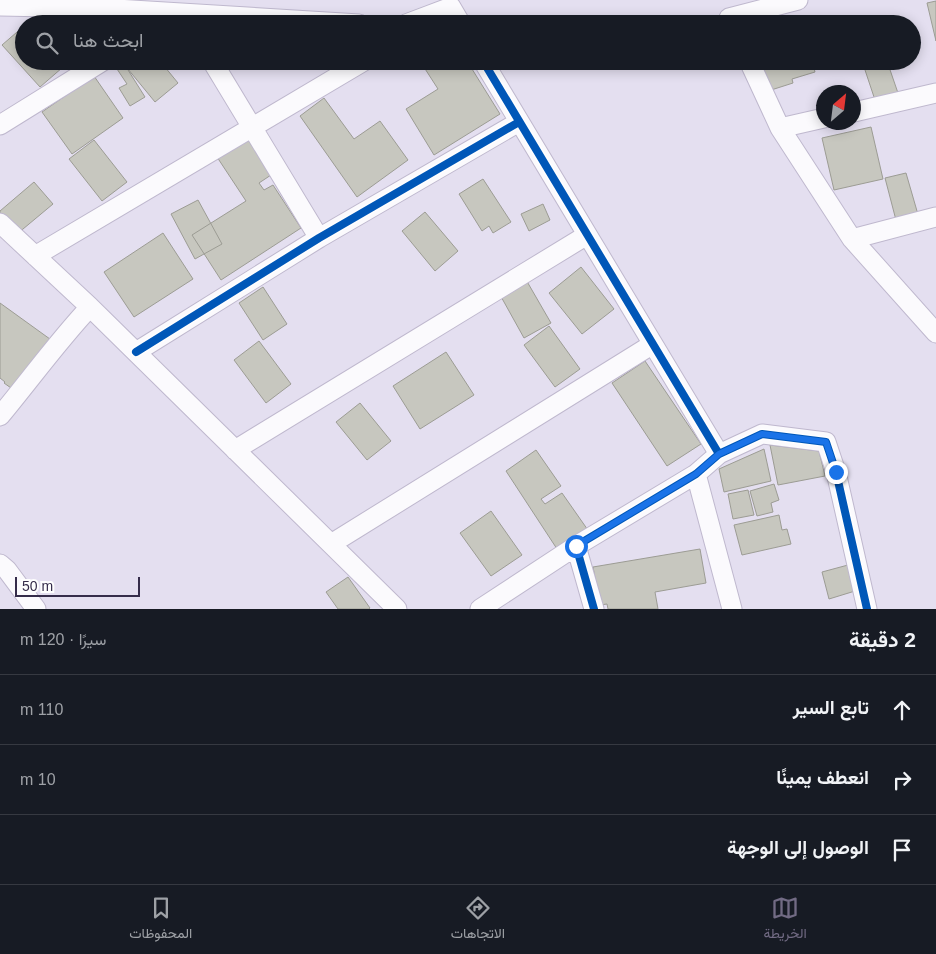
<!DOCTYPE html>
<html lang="ar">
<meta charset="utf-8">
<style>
body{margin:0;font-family:Helvetica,Vazirmatn,sans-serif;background:#242831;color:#f1f3f6;direction:rtl}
.compass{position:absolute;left:816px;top:85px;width:45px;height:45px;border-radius:50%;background:#171b24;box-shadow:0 2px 12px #0003;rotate:28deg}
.scale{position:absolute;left:15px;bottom:12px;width:125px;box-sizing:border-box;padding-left:5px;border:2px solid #352c4a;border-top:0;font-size:14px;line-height:18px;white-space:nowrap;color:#352c4a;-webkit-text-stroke:4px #fefefe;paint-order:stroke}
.stop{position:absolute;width:15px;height:15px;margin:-11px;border:4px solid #1a73e8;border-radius:50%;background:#fff}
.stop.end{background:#1a73e8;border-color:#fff;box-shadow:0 1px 5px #0008}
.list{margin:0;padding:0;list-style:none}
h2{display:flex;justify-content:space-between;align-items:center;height:65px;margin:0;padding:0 20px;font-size:21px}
h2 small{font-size:16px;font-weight:400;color:#9ea1a6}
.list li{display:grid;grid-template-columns:32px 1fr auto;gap:15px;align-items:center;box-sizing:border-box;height:70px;padding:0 20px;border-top:1px solid #363941}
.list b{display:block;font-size:19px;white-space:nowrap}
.list em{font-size:16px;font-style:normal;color:#9ea1a6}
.icon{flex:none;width:28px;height:28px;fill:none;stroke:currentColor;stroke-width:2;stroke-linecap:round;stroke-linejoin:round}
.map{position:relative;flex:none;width:936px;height:609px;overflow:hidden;direction:ltr}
.search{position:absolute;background:#171b24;box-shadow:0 2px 12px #0003;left:15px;right:15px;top:15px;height:55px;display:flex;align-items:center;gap:12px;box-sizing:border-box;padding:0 18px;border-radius:28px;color:#9ea1a6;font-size:19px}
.sheet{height:275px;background:#171b24}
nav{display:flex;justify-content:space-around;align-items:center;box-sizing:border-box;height:70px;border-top:1px solid #363941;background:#171b24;font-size:14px;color:#9ea1a6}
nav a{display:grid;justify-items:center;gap:2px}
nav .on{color:#726b84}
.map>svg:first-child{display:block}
</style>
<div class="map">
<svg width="936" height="609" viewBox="0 0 936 609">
<rect width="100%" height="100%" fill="#e4dff0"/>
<path fill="#c7c7bf" stroke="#9c9c94" d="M 936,1 L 936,41 L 927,3 Z
M 42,10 L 54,24 L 26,24 Z
M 878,16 L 880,24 L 853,24 L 853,23 Z
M 64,18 L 69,24 L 58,24 Z
M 82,19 L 87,24 L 77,24 Z
M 24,26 L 24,61 L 70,61 L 40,87 L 2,45 Z
M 125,61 L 160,61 L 178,83 L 155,102 L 123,63 Z
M 420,61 L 467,61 L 500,114 L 434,155 L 406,109 L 438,89 Z
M 760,61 L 812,61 L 815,72 L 792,79 L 793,83 L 768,91 Z
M 881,61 L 887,61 L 899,96 L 876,103 L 864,67 Z
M 123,62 L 145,97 L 130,106 L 119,88 L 127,84 L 115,66 Z
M 94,76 L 123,118 L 72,154 L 42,112 Z
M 324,98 L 354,139 L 380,121 L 408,160 L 357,197 L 300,116 Z
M 871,127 L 883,179 L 834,190 L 822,138 Z
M 247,138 L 271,175 L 259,183 L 264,190 L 273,185 L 301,228 L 221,280 L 192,235 L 246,201 L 217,157 Z
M 94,140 L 127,182 L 102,201 L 69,159 Z
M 906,173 L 919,218 L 897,224 L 885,178 Z
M 483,179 L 511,222 L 493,233 L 489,226 L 482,231 L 459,194 Z
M 34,182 L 53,204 L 17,234 L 0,214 L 0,211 Z
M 198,200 L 222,244 L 195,259 L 171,214 Z
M 543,204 L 550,220 L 529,231 L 521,214 Z
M 425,212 L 458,251 L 435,271 L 402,231 Z
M 163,233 L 193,279 L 134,317 L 104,272 Z
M 581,267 L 614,309 L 582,334 L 549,293 Z
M 525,278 L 551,323 L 524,338 L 499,293 Z
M 263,287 L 287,324 L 263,340 L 239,303 Z
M 0,303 L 61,347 L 25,398 L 4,383 L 5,382 L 0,378 Z
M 549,326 L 580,369 L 555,387 L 524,345 Z
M 259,341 L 291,384 L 266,403 L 234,360 Z
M 446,352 L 474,395 L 420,429 L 393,386 Z
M 645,361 L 701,444 L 667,466 L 612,383 Z
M 360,403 L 391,441 L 367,460 L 336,422 Z
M 770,445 L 819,451 L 825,476 L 778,485 Z
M 764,449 L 771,481 L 724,492 L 719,469 Z
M 536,450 L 561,486 L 541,499 L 545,504 L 562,493 L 590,533 L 559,552 L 506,471 Z
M 774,484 L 779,500 L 771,503 L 773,512 L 757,516 L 750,491 Z
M 748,490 L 754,515 L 733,519 L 728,494 Z
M 491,511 L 522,555 L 491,576 L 460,533 Z
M 779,515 L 782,530 L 787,529 L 791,544 L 742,555 L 734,525 Z
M 700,549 L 706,583 L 655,592 L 658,609 L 608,609 L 607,604 L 600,605 L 593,567 Z
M 848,565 L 855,591 L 829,599 L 822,572 Z
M 348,577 L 370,608 L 369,609 L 338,609 L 326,592 Z"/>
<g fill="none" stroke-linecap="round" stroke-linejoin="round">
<g stroke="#bfb8ce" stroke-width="21">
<path id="street" d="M 0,6 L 100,8 L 359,24
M 406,24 L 451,7 L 461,24
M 732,24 L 729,18 L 798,0
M 212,61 L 319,238
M 483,61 L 719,454
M 749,61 L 780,128 L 852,239 L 936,333
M 854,112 L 936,93
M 0,125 L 103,61
M 780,128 L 824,118
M 0,223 L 90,307 C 58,341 30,380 0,416
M 852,239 L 936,217
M 35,256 L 364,61
M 90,307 L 397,609
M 136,352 L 319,238 L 519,122
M 235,450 L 587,235
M 696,474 L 732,609
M 331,544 L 653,344
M 0,564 L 7,570 L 36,609
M 480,609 L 576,546
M 594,609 L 576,546 L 696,474 L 719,454 L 762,434 L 826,442 L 836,472 L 867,609"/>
</g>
<use href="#street" stroke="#fbfafd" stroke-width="19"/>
<g stroke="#fefefe" stroke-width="11">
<path id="cycleway" d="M 483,61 L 719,454
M 136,352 L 319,238 L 519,122
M 594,609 L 576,546 L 696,474 L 719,454 L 762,434 L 826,442 L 836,472 L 867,609"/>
</g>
<use href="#cycleway" stroke="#0057b8" stroke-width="8"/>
</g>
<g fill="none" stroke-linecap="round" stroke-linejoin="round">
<path stroke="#1a73e8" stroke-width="6" d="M 576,546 L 696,474 L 719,454 L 762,434 L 826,442 L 836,472"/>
</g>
</svg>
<svg class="compass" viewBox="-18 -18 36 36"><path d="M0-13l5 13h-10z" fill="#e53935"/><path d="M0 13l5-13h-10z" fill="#9ea1a6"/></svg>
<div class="scale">50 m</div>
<div class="stop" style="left:576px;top:546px"></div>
<div class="stop end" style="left:836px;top:472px"></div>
<div class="search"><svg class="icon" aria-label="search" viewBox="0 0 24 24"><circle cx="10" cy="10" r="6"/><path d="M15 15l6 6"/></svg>ابحث هنا</div>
</div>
<section class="sheet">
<h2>2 دقيقة<small>سيرًا · 120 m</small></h2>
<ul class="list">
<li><svg class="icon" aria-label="ahead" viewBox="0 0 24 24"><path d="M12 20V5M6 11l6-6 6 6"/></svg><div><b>تابع السير</b></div><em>110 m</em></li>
<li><svg class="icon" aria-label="right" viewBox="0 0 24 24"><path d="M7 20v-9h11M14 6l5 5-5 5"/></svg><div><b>انعطف يمينًا</b></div><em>10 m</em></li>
<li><svg class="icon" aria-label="arrive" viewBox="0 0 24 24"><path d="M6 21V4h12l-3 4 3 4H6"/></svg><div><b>الوصول إلى الوجهة</b></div></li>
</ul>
</section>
<nav>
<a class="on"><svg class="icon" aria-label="map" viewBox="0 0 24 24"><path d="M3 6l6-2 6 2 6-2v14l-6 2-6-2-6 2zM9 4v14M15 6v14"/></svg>الخريطة</a>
<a><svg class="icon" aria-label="directions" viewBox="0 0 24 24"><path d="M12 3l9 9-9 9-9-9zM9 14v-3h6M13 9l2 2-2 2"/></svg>الاتجاهات</a>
<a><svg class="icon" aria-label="saved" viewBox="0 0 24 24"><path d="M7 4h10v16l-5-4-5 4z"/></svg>المحفوظات</a>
</nav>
